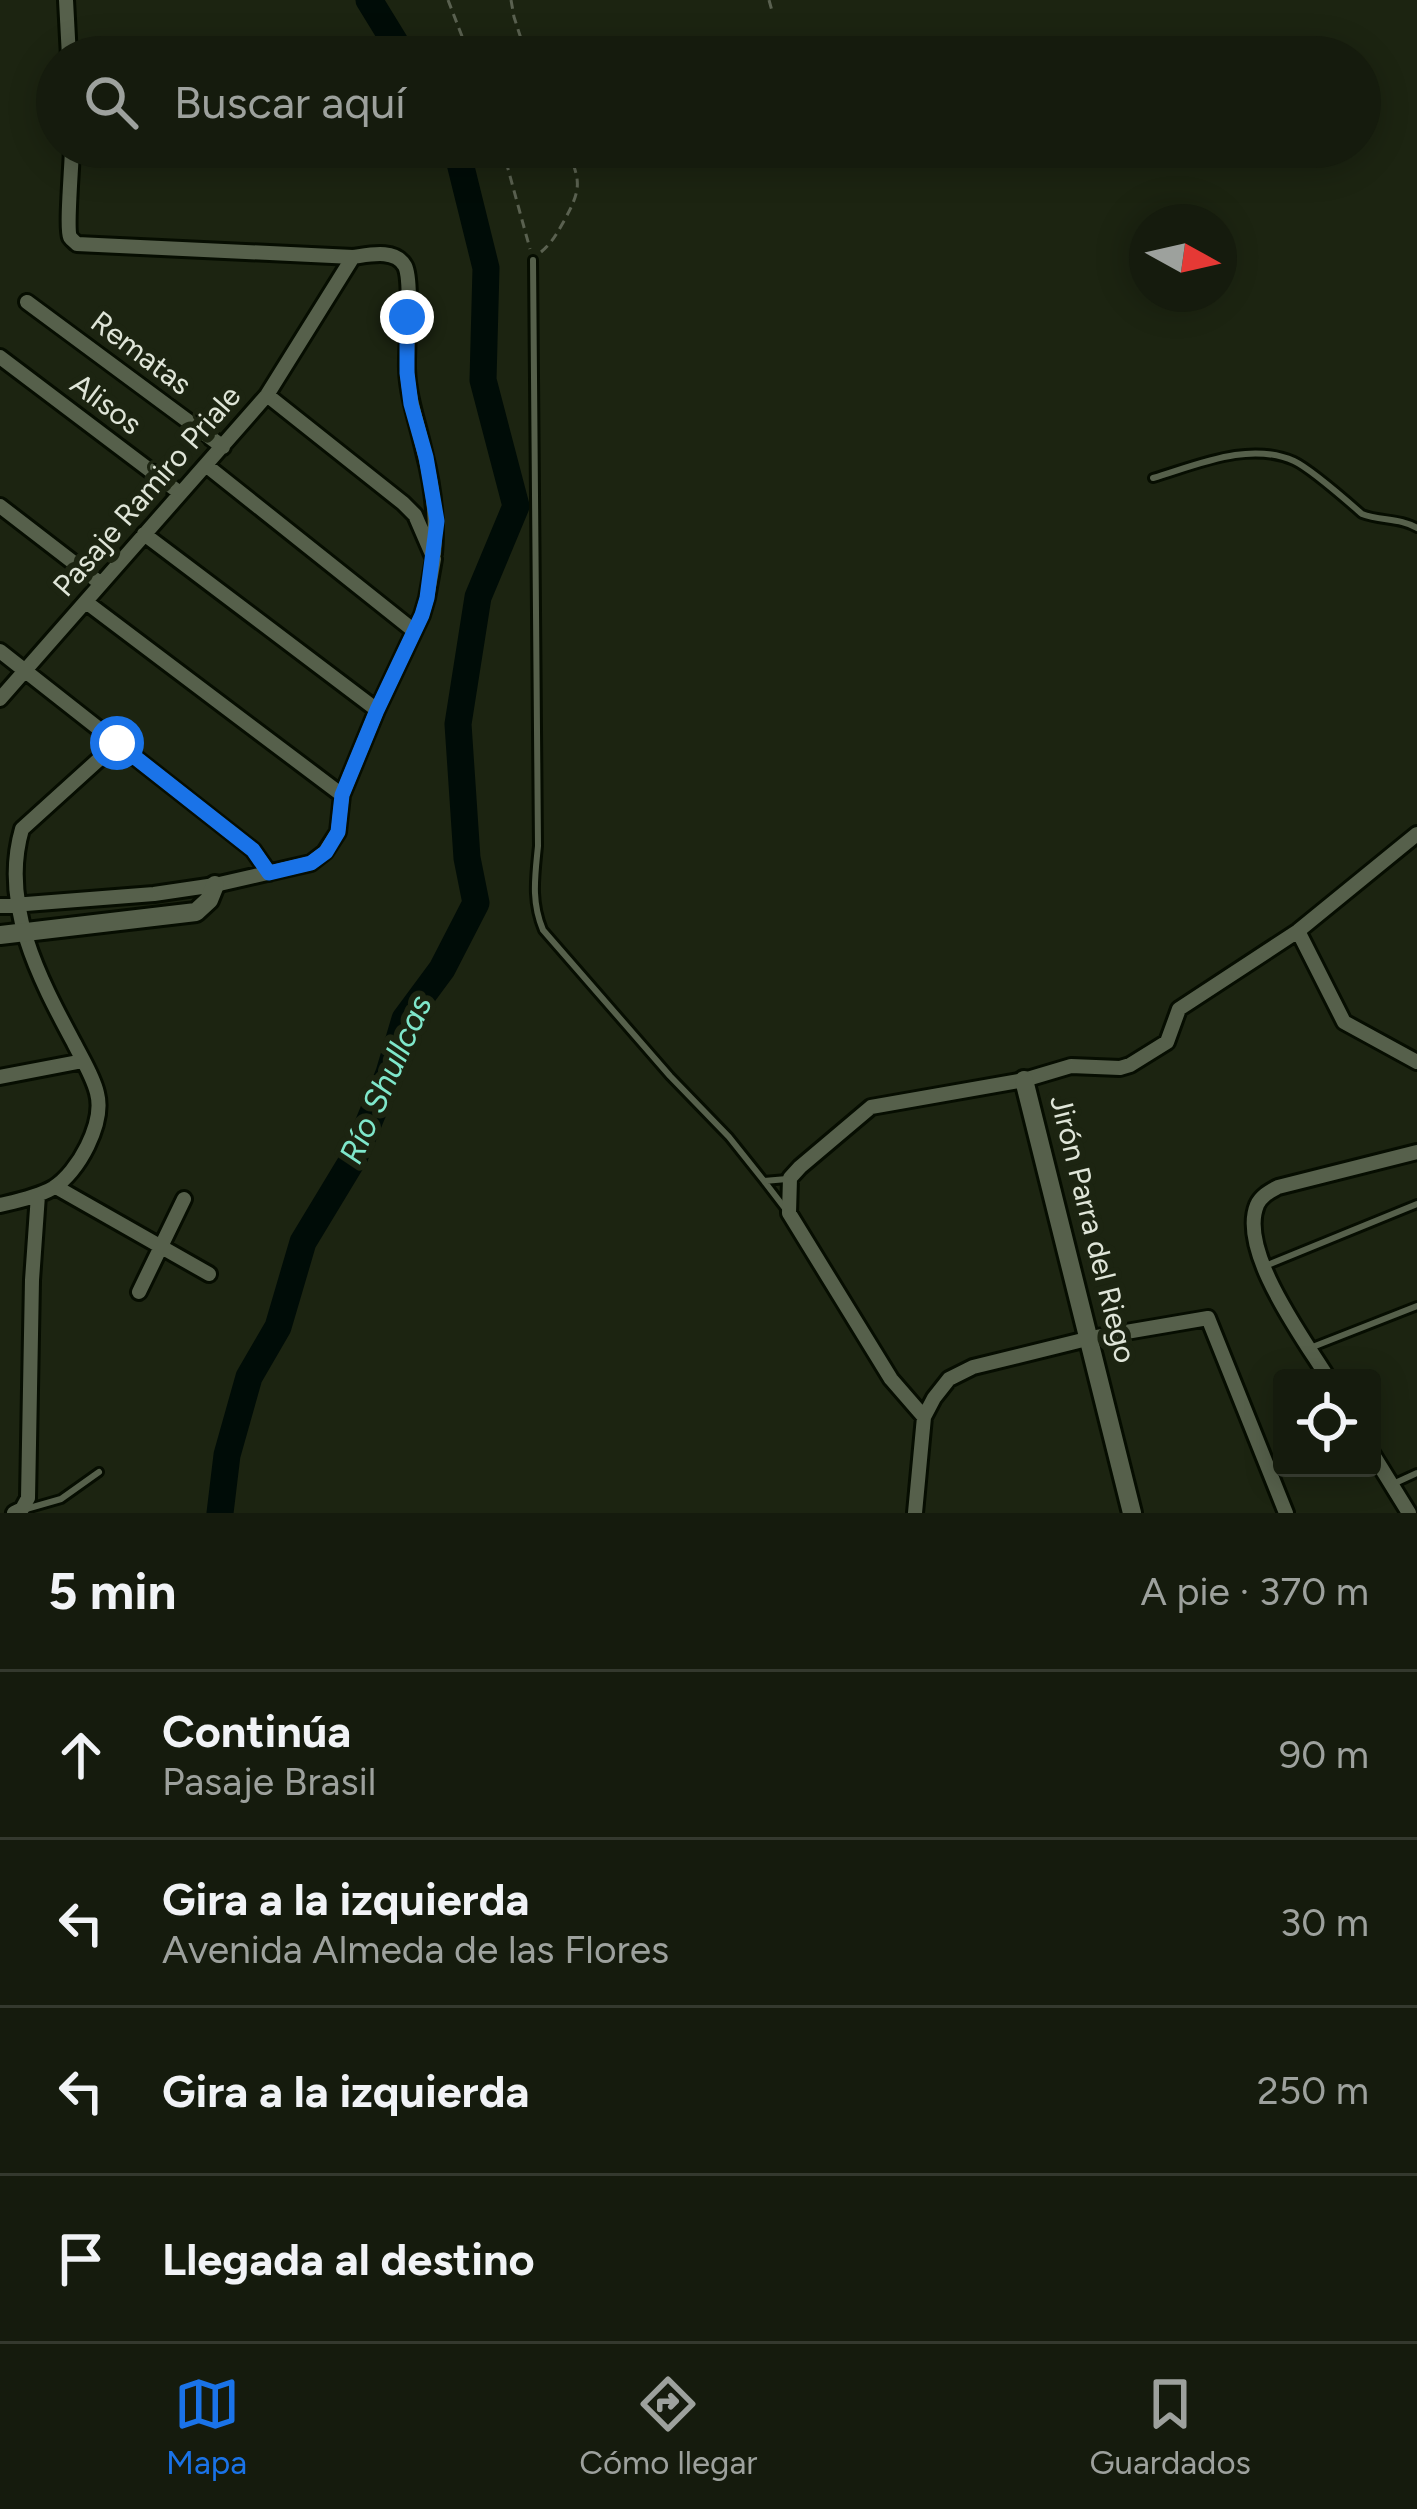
<!DOCTYPE html>
<html lang="es">
<meta charset="utf-8">
<style>
body{margin:0;font-family:Figtree,sans-serif;background:#22281b;color:#f1f3f6}
.controls{position:absolute;right:36px;bottom:36px;display:grid;overflow:hidden;border-radius:12px;box-shadow:0 6px 30px #0003}
.controls button{width:108px;height:108px;display:grid;place-items:center;padding:0;border:0;border-bottom:3px solid #34392e;background:#151b0d;color:#f1f3f6;font:60px sans-serif}
.compass{position:absolute;left:1129px;top:204px;width:108px;height:108px;border-radius:50%;background:#151b0d;box-shadow:0 6px 30px #0003;rotate:98deg}
.stop{position:absolute;width:36px;height:36px;margin:-27px;border:9px solid #1a73e8;border-radius:50%;background:#fff}
.stop.end{background:#1a73e8;border-color:#fff;box-shadow:0 3px 12px #0008}
.list{margin:0;padding:0;list-style:none}
h2{display:flex;justify-content:space-between;align-items:center;height:156px;margin:0;padding:0 48px;font-size:51px}
h2 small{font-size:39px;font-weight:400;color:#9da19d}
.list li{display:grid;grid-template-columns:78px 1fr auto;gap:36px;align-items:center;box-sizing:border-box;height:168px;padding:0 48px;border-top:3px solid #34392e}
.list b{display:block;font-size:45px;white-space:nowrap}
.list p{margin:0;font-size:39px;white-space:nowrap;color:#9da19d}
.list em{font-size:39px;font-style:normal;color:#9da19d}
.icon{flex:none;width:66px;height:66px;fill:none;stroke:currentColor;stroke-width:2;stroke-linecap:round;stroke-linejoin:round}
.map{position:relative;flex:none;width:1417px;height:1513px;overflow:hidden}
.search{position:absolute;background:#151b0d;box-shadow:0 6px 30px #0003;left:36px;right:36px;top:36px;height:132px;display:flex;align-items:center;gap:30px;box-sizing:border-box;padding:0 42px;border-radius:66px;color:#9da19d;font-size:45px}
.sheet{height:828px;background:#151b0d}
nav{display:flex;justify-content:space-around;align-items:center;box-sizing:border-box;height:168px;border-top:3px solid #34392e;background:#151b0d;font-size:33px;color:#9da19d}
nav a{display:grid;justify-items:center;gap:6px}
nav .on{color:#1a73e8}
.map>svg:first-child{display:block}
</style>
<div class="map">
<svg width="1417" height="1513" viewBox="0 0 1417 1513">
<rect width="100%" height="100%" fill="#1c2411"/>
<g fill="none" stroke-linecap="round" stroke-linejoin="round">
<path stroke="#000c07" stroke-width="27" d="M 369,0 L 404,57
M 220,1513 L 227,1455 L 249,1377 L 278,1327 L 303,1242 L 355,1156 L 389,1073 L 405,1019 L 442,969 L 476,903 L 467,858 L 458,724 L 478,597 L 516,506 L 483,380 L 486,268 L 456,147"/>
<g stroke="#060d01" stroke-width="12">
<path id="lane" d="M 533,260 L 538,846 C 535,877 531,901 543,930 L 670,1076 L 729,1137 L 764,1181 L 787,1179
M 1153,478 C 1197,465 1249,441 1294,461 C 1311,469 1346,500 1362,514 C 1380,521 1401,518 1417,528
M 764,1181 L 787,1211
M 1265,1266 L 1417,1204
M 1310,1348 L 1417,1306
M 1393,1484 L 1417,1473
M 26,1509 L 61,1499 L 99,1472"/>
</g>
<g stroke="#060d01" stroke-width="20">
<path id="street" d="M 66,0 L 69,57
M 72,147 C 72,163 66,228 70,237 C 72,240 75,242 77,244 L 353,257 C 368,255 395,248 405,266 C 413,282 406,348 407,369 C 408,398 418,424 424,452 C 433,486 437,519 434,554
M 27,302 L 223,447
M 0,357 L 180,493
M 207,466 L 413,630
M 0,506 L 100,583
M 144,534 L 377,710
M 86,602 L 342,795
M 0,651 L 253,850 L 269,873
M 0,699 L 267,395 L 353,257
M 0,906 L 154,894 L 215,885 L 311,863 L 325,852 L 338,832 L 342,795 L 377,710 L 422,615 L 427,598 L 434,559 L 415,515 L 403,503 L 267,395
M 1298,931 L 1344,1022 L 1417,1062
M 0,1077 L 83,1061
M 56,1187 L 209,1274
M 0,1205 C 17,1201 37,1197 53,1188 C 78,1173 105,1123 97,1093 C 93,1076 82,1059 74,1043 C 39,978 0,904 22,829 L 117,743
M 139,1292 L 184,1199
M 1328,1378 C 1304,1339 1238,1251 1257,1205 C 1261,1196 1269,1192 1278,1187 L 1417,1152
M 924,1417 L 891,1379 L 789,1213 L 790,1178 L 800,1167 L 871,1107 L 1024,1080 L 1071,1066 L 1120,1068 L 1130,1065 L 1167,1042 L 1179,1009 L 1298,931 L 1417,834
M 1372,1453 L 1409,1513
M 14,1513 L 22,1509 L 28,1498 L 32,1280 L 38,1195
M 915,1513 L 924,1417 L 934,1398 L 949,1379 L 973,1367 L 1091,1338 L 1208,1318 L 1286,1513"/>
</g>
<g stroke="#060d01" stroke-width="24">
<path id="secondary" d="M 0,935 L 196,912 L 209,900 L 215,885
M 1024,1080 L 1132,1513"/>
</g>
<path stroke="#5a6150" stroke-width="3" stroke-dasharray="9 6" stroke-linecap="butt" d="M 448,0 L 470,57
M 511,0 L 514,17 L 527,57
M 769,0 L 772,11
M 502,147 L 530,249
M 541,252 C 552,243 557,233 564,221 C 582,188 581,181 566,147"/>
<use href="#lane" stroke="#56604b" stroke-width="6"/>
<use href="#street" stroke="#56604b" stroke-width="14"/>
<use href="#secondary" stroke="#56604b" stroke-width="18"/>
</g>
<g fill="none" stroke-linecap="round" stroke-linejoin="round">
<path stroke="#1a73e8" stroke-width="15" d="M 117,743 L 253,850 L 269,873 L 311,863 L 326,852 L 338,832 L 342,795 L 377,710 L 422,615 L 427,598 L 437,521 L 426,457 L 411,404 L 407,373 L 407,317"/>
</g>
<g text-anchor="middle" stroke-width="12" stroke-linejoin="round" paint-order="stroke">
<g font-size="30" fill="#dfe5d8" stroke="#1c2411">
<text transform="translate(141 353) rotate(37)" y="10">Rematas</text>
<text transform="translate(106 404) rotate(37)" y="10">Alisos</text>
<text transform="translate(147 491) rotate(-49)" y="10">Pasaje Ramiro Priale</text>
<text transform="translate(1093 1229) rotate(76)" y="10">Jirón Parra del Riego</text>
</g>
<g font-size="33" font-style="italic" fill="#7fe7cb" stroke="#1c2411">
<text transform="translate(385 1079) rotate(-66)" y="12">Río Shullcas</text>
</g>
</g>
</svg>
<div class="controls">
<button><svg class="icon" aria-label="locate" viewBox="0 0 24 24"><circle cx="12" cy="12" r="6"/><path d="M12 2v4M12 18v4M2 12h4M18 12h4"/></svg></button>
</div>
<svg class="compass" viewBox="-18 -18 36 36"><path d="M0-13l5 13h-10z" fill="#e53935"/><path d="M0 13l5-13h-10z" fill="#9da19d"/></svg>
<div class="stop" style="left:117px;top:743px"></div>
<div class="stop end" style="left:407px;top:317px"></div>
<div class="search"><svg class="icon" aria-label="search" viewBox="0 0 24 24"><circle cx="10" cy="10" r="6"/><path d="M15 15l6 6"/></svg>Buscar aquí</div>
</div>
<section class="sheet">
<h2>5 min<small>A pie · 370 m</small></h2>
<ul class="list">
<li><svg class="icon" aria-label="ahead" viewBox="0 0 24 24"><path d="M12 20V5M6 11l6-6 6 6"/></svg><div><b>Continúa</b><p>Pasaje Brasil</p></div><em>90 m</em></li>
<li><svg class="icon" aria-label="left" viewBox="0 0 24 24"><path d="M17 20v-9H6M10 6l-5 5 5 5"/></svg><div><b>Gira a la izquierda</b><p>Avenida Almeda de las Flores</p></div><em>30 m</em></li>
<li><svg class="icon" aria-label="left" viewBox="0 0 24 24"><path d="M17 20v-9H6M10 6l-5 5 5 5"/></svg><div><b>Gira a la izquierda</b></div><em>250 m</em></li>
<li><svg class="icon" aria-label="arrive" viewBox="0 0 24 24"><path d="M6 21V4h12l-3 4 3 4H6"/></svg><div><b>Llegada al destino</b></div></li>
</ul>
</section>
<nav>
<a class="on"><svg class="icon" aria-label="map" viewBox="0 0 24 24"><path d="M3 6l6-2 6 2 6-2v14l-6 2-6-2-6 2zM9 4v14M15 6v14"/></svg>Mapa</a>
<a><svg class="icon" aria-label="directions" viewBox="0 0 24 24"><path d="M12 3l9 9-9 9-9-9zM9 14v-3h6M13 9l2 2-2 2"/></svg>Cómo llegar</a>
<a><svg class="icon" aria-label="saved" viewBox="0 0 24 24"><path d="M7 4h10v16l-5-4-5 4z"/></svg>Guardados</a>
</nav>
